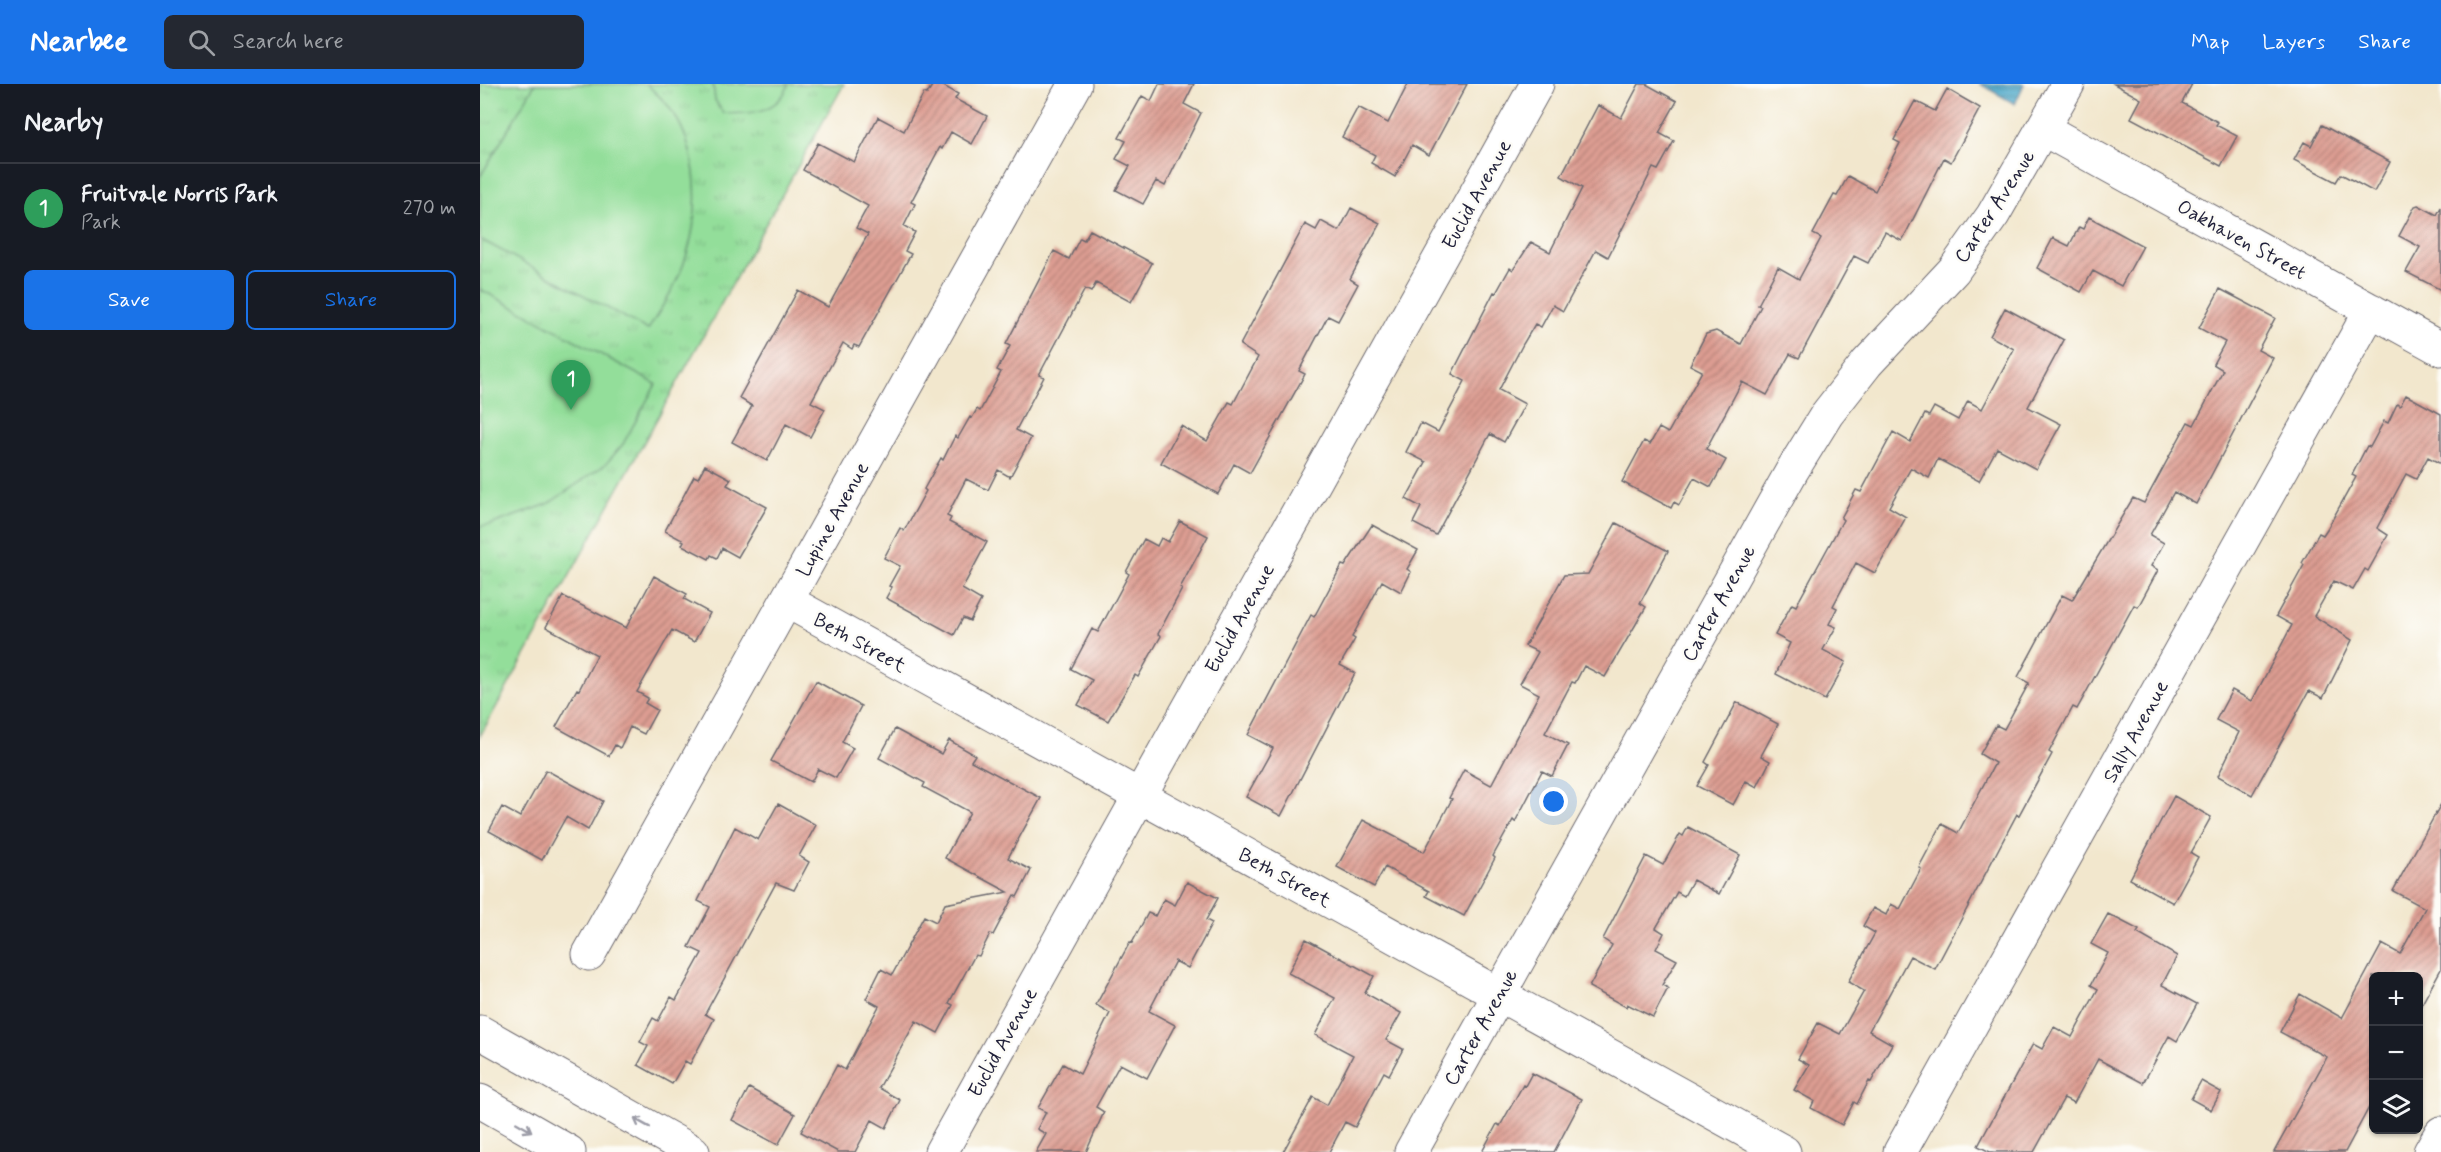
<!DOCTYPE html>
<meta charset="utf-8">
<style>
body{margin:0;font-family:Mynerve,sans-serif;background:#242831;color:#f1f3f6}
.controls{position:absolute;right:18px;bottom:18px;display:grid;overflow:hidden;border-radius:9px;box-shadow:0 2px 4px #0004}
.controls button{width:54px;height:54px;display:grid;place-items:center;padding:0;border:0;border-bottom:2px solid #363941;background:#171b24;color:#f1f3f6;font:30px sans-serif}
.you{position:absolute;left:1074px;top:718px;width:21px;height:21px;margin:-15px;border:4px solid #fff;border-radius:50%;background:#1a73e8;box-shadow:0 0 0 9px #1a73e833}
.badge{display:grid;place-items:center;width:39px;height:39px;border-radius:50%;background:#1a73e8;color:#fff;font-size:20px;font-weight:700}
.pin{position:absolute;translate:-50% -50px;filter:drop-shadow(0 2px 3px #0008)}
.pin::after{content:'';position:absolute;top:32px;width:21px;height:18px;background:inherit;clip-path:polygon(0 0,100% 0,50% 100%)}
.list{margin:0;padding:0;list-style:none}
h2{display:flex;justify-content:space-between;align-items:center;height:78px;margin:0;padding:0 24px;font-size:26px}
h2 small{font-size:20px;font-weight:400;color:#9ea1a6}
.list li{display:grid;grid-template-columns:39px 1fr auto;gap:18px;align-items:center;box-sizing:border-box;height:90px;padding:0 24px;border-top:2px solid #363941}
.list b{display:block;font-size:22px;white-space:nowrap}
.list p{margin:0;font-size:20px;white-space:nowrap;color:#9ea1a6}
.list em{font-size:20px;font-style:normal;color:#9ea1a6}
.actions{display:flex;gap:12px;padding:18px 24px}
.actions a{flex:1;padding:14px 0;border:2px solid #1a73e8;border-radius:9px;text-align:center;font-size:21px;color:#1a73e8}
.actions .main{background:#1a73e8;color:#fff}
.icon{flex:none;width:33px;height:33px;fill:none;stroke:currentColor;stroke-width:2;stroke-linecap:round;stroke-linejoin:round}
.map{position:relative;flex:none;width:1961px;height:1068px;overflow:hidden}
header{display:flex;align-items:center;gap:36px;box-sizing:border-box;height:84px;padding:0 30px;background:#1a73e8;color:#fff}
header strong{font-size:28px}
nav{display:flex;gap:33px;margin-inline-start:auto;font-size:21px}
.search{width:420px;height:54px;background:#242831;display:flex;align-items:center;gap:15px;box-sizing:border-box;padding:0 21px;border-radius:9px;color:#9ea1a6;font-size:22px}
main{display:flex}
aside{flex:1;background:#171b24}
.map>svg:first-child{display:block}
</style>
<header>
<strong>Nearbee</strong>
<div class="search"><svg class="icon" aria-label="search" viewBox="0 0 24 24"><circle cx="10" cy="10" r="6"/><path d="M15 15l6 6"/></svg>Search here</div>
<nav><a>Map</a><a>Layers</a><a>Share</a></nav>
</header>
<main>
<aside>
<h2>Nearby<small></small></h2>
<ul class="list">
<li><span class="badge" style="background:#2e9e5b">1</span><div><b>Fruitvale Norris Park</b><p>Park</p></div><em>270 m</em></li>
</ul>
<div class="actions"><a class="main">Save</a><a>Share</a></div>
</aside>
<div class="map">
<svg width="1961" height="1068" viewBox="0 0 1961 1068">
<defs>
<pattern id="park-tufts" width="24" height="20" patternUnits="userSpaceOnUse" patternTransform="scale(1.5)"><rect width="24" height="20" fill="#93de9a"/><path d="M3 7l-1-3M5 7V3M7 7l1-3M15 17l-1-3M17 17v-4M19 17l1-3" fill="none" stroke="#7ebe86"/></pattern>
<pattern id="water-rules" width="6" height="5" patternUnits="userSpaceOnUse" patternTransform="scale(1.5)"><rect width="6" height="5" fill="#4ba8c9"/><path d="M0 2.5h6" fill="none" stroke="#3e88a4"/></pattern>
<pattern id="building-hatch" width="6" height="6" patternUnits="userSpaceOnUse" patternTransform="scale(1.5)"><rect width="6" height="6" fill="#dd9d92"/><path d="M-1 1l2-2M0 6l6-6M5 7l2-2" fill="none" stroke="#b38078"/></pattern>
</defs>
<rect width="100%" height="100%" fill="#fdfcf7"/>
<filter id="ink" filterUnits="userSpaceOnUse"><feTurbulence type="fractalNoise" baseFrequency=".0167" numOctaves="2"/><feDisplacementMap in="SourceGraphic" scale="12" xChannelSelector="R" yChannelSelector="G"/><feConvolveMatrix kernelMatrix="1 2 1 2 8 2 1 2 1" color-interpolation-filters="sRGB"/></filter>
<filter id="wash" filterUnits="userSpaceOnUse"><feTurbulence type="fractalNoise" baseFrequency=".008" numOctaves="4" result="noise"/><feDisplacementMap in="SourceGraphic" scale="24" xChannelSelector="R" yChannelSelector="G"/><feGaussianBlur stdDeviation="1.35" result="paint"/><feColorMatrix in="noise" values="0 0 0 0 0 0 0 0 0 0 0 0 0 0 0 0 0 1.4 0 .05"/><feComposite in="paint" operator="in"/></filter>
<g filter="url(#wash)">
<rect width="100%" height="100%" fill="#f2e7cd"/>
<path fill="url(#park-tufts)" stroke="#5a806a" stroke-width="1.5" d="M 0,0 L 364,0 L 0,652 Z"/>
<path fill="#93de9a" stroke="#5a806a" stroke-width="1.5" d="M 55,0 L 167,0 C 174,8 183,15 189,23 C 220,63 221,128 206,173 C 198,199 182,223 168,246 L 0,155 L 0,93 Z
M 233,0 L 309,0 C 298,29 270,31 243,29 L 235,16 Z
M 0,205 L 176,300 L 143,360 L 126,380 L 68,420 L 10,441 L 0,442 Z"/>
<path fill="url(#water-rules)" stroke="#366582" stroke-width="1.5" d="M 1500,0 L 1544,0 L 1535,20 Z"/>
<g id="blocks">
<path fill="url(#building-hatch)" d="M 453,0 L 460,0 L 478,10 L 475,15 L 507,32 L 492,60 L 471,48 L 462,65 L 460,63 L 431,118 L 435,120 L 424,142 L 435,148 L 425,167 L 431,170 L 379,263 L 374,261 L 372,265 L 363,259 L 331,318 L 345,325 L 330,353 L 306,340 L 287,377 L 252,358 L 272,322 L 259,314 L 318,206 L 348,223 L 388,150 L 376,144 L 388,122 L 323,86 L 338,59 L 374,78 L 398,33 L 424,47 L 444,9 L 447,10 Z
M 679,0 L 714,0 L 704,20 L 721,29 L 685,102 L 676,97 L 663,120 L 636,106 L 650,82 L 636,75 L 646,57 L 639,54 L 662,12 L 671,17 Z
M 928,0 L 987,0 L 949,71 L 932,61 L 915,93 L 891,79 L 895,71 L 862,53 L 878,23 L 908,39 Z
M 1159,0 L 1166,0 L 1197,17 L 1179,49 L 1194,57 L 1178,86 L 1173,84 L 1128,173 L 1116,166 L 1083,227 L 1073,221 L 1061,243 L 1055,240 L 1043,260 L 1019,306 L 1045,320 L 1024,358 L 1010,350 L 956,451 L 933,439 L 941,423 L 926,415 L 946,378 L 926,368 L 941,339 L 958,348 L 985,297 L 972,290 L 1014,208 L 1016,209 L 1030,184 L 1033,186 L 1051,158 L 1070,168 L 1102,104 L 1081,92 L 1118,21 L 1141,34 Z
M 1634,0 L 1712,0 L 1702,19 L 1738,38 L 1736,41 L 1757,52 L 1741,82 L 1651,34 L 1661,15 Z
M 1467,5 L 1500,24 L 1471,78 L 1464,74 L 1422,157 L 1405,148 L 1388,179 L 1374,172 L 1319,274 L 1310,270 L 1287,311 L 1262,298 L 1226,365 L 1246,376 L 1231,403 L 1214,394 L 1199,421 L 1194,418 L 1191,424 L 1142,398 L 1164,357 L 1170,360 L 1179,344 L 1188,349 L 1222,287 L 1210,281 L 1226,250 L 1236,247 L 1261,260 L 1281,222 L 1278,221 L 1298,183 L 1319,195 L 1341,154 L 1333,150 L 1354,111 L 1357,112 L 1368,92 L 1395,107 L 1420,59 L 1414,56 L 1435,17 L 1455,27 Z
M 1842,41 L 1910,78 L 1894,108 L 1861,90 L 1856,98 L 1814,76 L 1824,58 L 1831,62 Z
M 1938,121 L 1957,131 L 1961,123 L 1961,206 L 1926,188 L 1940,163 L 1919,152 L 1935,122 Z
M 871,124 L 900,139 L 870,195 L 878,200 L 858,237 L 848,232 L 819,287 L 825,290 L 770,389 L 754,380 L 738,410 L 681,379 L 701,342 L 727,357 L 749,318 L 753,320 L 778,273 L 760,261 L 825,140 L 836,146 L 841,137 L 859,147 Z
M 1609,133 L 1663,162 L 1641,202 L 1613,187 L 1601,208 L 1557,184 L 1573,154 L 1589,162 L 1599,143 L 1603,145 Z
M 610,146 L 672,179 L 651,218 L 616,199 L 611,208 L 605,205 L 559,291 L 564,293 L 536,346 L 551,354 L 530,393 L 518,386 L 508,406 L 486,395 L 467,432 L 471,434 L 469,438 L 507,458 L 482,505 L 501,516 L 490,537 L 483,534 L 474,551 L 406,514 L 412,503 L 409,502 L 420,482 L 404,474 L 420,444 L 424,447 L 446,407 L 444,405 L 461,374 L 463,376 L 475,352 L 478,354 L 490,333 L 492,334 L 497,325 L 500,327 L 521,288 L 517,286 L 530,262 L 526,260 L 574,167 L 589,175 L 600,154 L 604,156 Z
M 1740,205 L 1795,234 L 1778,266 L 1793,274 L 1716,420 L 1694,408 L 1670,451 L 1684,459 L 1671,482 L 1678,486 L 1658,523 L 1654,521 L 1597,625 L 1593,623 L 1569,668 L 1572,670 L 1539,731 L 1537,730 L 1455,885 L 1430,872 L 1389,947 L 1412,960 L 1391,998 L 1389,997 L 1377,1020 L 1374,1018 L 1362,1041 L 1331,1024 L 1334,1017 L 1314,1006 L 1329,981 L 1318,975 L 1338,939 L 1360,950 L 1384,907 L 1368,898 L 1395,849 L 1383,842 L 1393,824 L 1406,831 L 1411,820 L 1420,825 L 1441,785 L 1439,783 L 1462,740 L 1478,749 L 1515,679 L 1500,670 L 1516,641 L 1524,645 L 1549,599 L 1538,593 L 1582,511 L 1592,516 L 1653,414 L 1664,419 L 1708,338 L 1714,341 L 1743,286 L 1733,280 L 1745,258 L 1719,244 Z
M 1525,224 L 1584,256 L 1548,323 L 1581,340 L 1556,385 L 1517,364 L 1499,397 L 1458,375 L 1449,394 L 1431,384 L 1409,423 L 1426,433 L 1395,489 L 1376,479 L 1353,522 L 1357,524 L 1349,540 L 1356,543 L 1343,566 L 1366,578 L 1345,616 L 1296,590 L 1310,559 L 1295,551 L 1312,520 L 1316,522 L 1363,436 L 1361,434 L 1376,406 L 1381,408 L 1413,348 L 1430,358 L 1445,330 L 1449,332 L 1454,323 L 1478,336 L 1488,317 L 1502,325 L 1534,265 L 1510,252 Z
M 1926,311 L 1961,330 L 1961,380 L 1948,373 L 1936,395 L 1926,390 L 1897,444 L 1908,451 L 1888,487 L 1885,485 L 1873,506 L 1854,497 L 1834,532 L 1872,556 L 1843,614 L 1829,607 L 1772,711 L 1738,692 L 1759,648 L 1736,636 L 1752,606 L 1772,617 L 1812,541 L 1796,532 L 1824,481 L 1822,479 L 1839,449 L 1843,451 L 1847,445 L 1876,393 L 1872,391 L 1887,362 L 1890,363 L 1904,337 L 1908,339 L 1917,320 L 1920,322 Z
M 225,381 L 251,395 L 247,401 L 287,423 L 258,473 L 242,464 L 237,474 L 231,471 L 229,475 L 202,461 L 204,457 L 185,447 L 214,392 L 218,394 Z
M 700,437 L 728,452 L 700,504 L 702,505 L 678,550 L 681,552 L 658,593 L 655,591 L 628,637 L 598,621 L 612,596 L 591,585 L 612,545 L 618,548 L 649,490 L 646,488 L 664,455 L 677,462 L 681,454 L 688,458 Z
M 1136,439 L 1188,467 L 1160,519 L 1166,523 L 1125,593 L 1104,582 L 1095,599 L 1092,598 L 1065,649 L 1088,661 L 1072,692 L 1062,687 L 1035,738 L 1033,736 L 1013,772 L 1015,774 L 984,832 L 946,812 L 949,807 L 905,783 L 894,803 L 857,783 L 883,736 L 944,768 L 972,715 L 969,714 L 984,686 L 1011,701 L 1059,610 L 1040,600 L 1058,568 L 1045,562 L 1084,491 L 1108,490 Z
M 892,441 L 938,466 L 927,485 L 931,488 L 921,508 L 902,497 L 872,553 L 875,555 L 860,581 L 875,589 L 801,732 L 766,713 L 793,664 L 768,651 L 831,531 L 834,533 L 862,481 L 865,482 Z
M 174,492 L 207,510 L 204,515 L 230,529 L 214,558 L 192,546 L 157,608 L 168,614 L 165,619 L 177,626 L 164,650 L 150,643 L 140,664 L 135,661 L 129,672 L 76,643 L 97,605 L 99,606 L 117,571 L 66,543 L 83,512 L 146,544 Z
M 336,597 L 381,622 L 362,658 L 373,664 L 356,694 L 338,685 L 331,698 L 291,677 Z
M 1257,618 L 1298,640 L 1281,672 L 1290,677 L 1277,703 L 1266,697 L 1253,721 L 1217,702 L 1229,681 L 1225,678 Z
M 415,645 L 461,670 L 469,656 L 495,671 L 491,677 L 561,714 L 528,774 L 551,786 L 537,813 L 534,811 L 513,851 L 510,850 L 499,872 L 495,871 L 469,919 L 473,921 L 458,949 L 436,937 L 399,1004 L 420,1016 L 406,1044 L 392,1036 L 375,1068 L 358,1068 L 321,1048 L 357,981 L 365,986 L 399,922 L 386,915 L 401,885 L 412,891 L 444,832 L 456,838 L 465,820 L 528,808 L 465,774 L 490,728 L 443,703 L 445,699 L 399,674 Z
M 66,686 L 123,717 L 108,746 L 86,733 L 62,776 L 9,747 L 22,723 L 40,733 Z
M 1694,712 L 1731,733 L 1711,769 L 1718,773 L 1693,819 L 1650,795 Z
M 298,720 L 336,741 L 319,772 L 329,778 L 314,806 L 296,799 L 225,930 L 234,935 L 210,980 L 205,977 L 192,1000 L 158,981 L 168,962 L 160,958 L 173,934 L 178,937 L 191,913 L 196,916 L 222,869 L 209,863 L 230,823 L 218,817 L 255,743 L 278,756 Z
M 1961,720 L 1961,885 L 1938,927 L 1938,892 L 1893,892 L 1893,1016 L 1865,1068 L 1794,1068 L 1847,973 L 1800,948 L 1820,910 L 1862,934 L 1902,860 L 1920,870 L 1945,824 L 1913,807 Z
M 1208,743 L 1260,771 L 1239,810 L 1213,796 L 1204,812 L 1197,808 L 1176,844 L 1184,849 L 1176,865 L 1197,876 L 1182,901 L 1188,904 L 1173,933 L 1147,920 L 1146,923 L 1109,903 L 1132,861 L 1123,855 L 1166,772 L 1183,781 L 1200,750 L 1203,752 Z
M 707,798 L 738,814 L 726,836 L 732,839 L 708,884 L 695,877 L 669,927 L 695,941 L 667,994 L 640,980 L 616,1023 L 624,1028 L 606,1068 L 556,1068 L 566,1050 L 557,1045 L 566,1028 L 558,1024 L 583,980 L 600,990 L 630,929 L 616,921 L 650,858 L 652,859 L 668,829 L 675,832 L 684,815 L 695,821 Z
M 1628,830 L 1659,846 L 1657,849 L 1697,872 L 1682,901 L 1717,920 L 1697,957 L 1689,952 L 1663,999 L 1618,975 L 1594,1019 L 1584,1014 L 1554,1068 L 1510,1068 L 1498,1062 L 1553,960 L 1562,965 L 1574,943 L 1592,953 L 1618,905 L 1611,901 L 1628,869 L 1611,860 Z
M 826,855 L 894,892 L 885,909 L 921,929 L 906,956 L 923,965 L 909,991 L 904,988 L 875,1043 L 865,1038 L 849,1068 L 803,1068 L 833,1013 L 847,1021 L 873,971 L 835,951 L 855,914 L 808,889 Z
M 1052,989 L 1102,1015 L 1074,1068 L 1002,1068 L 1017,1040 L 1020,1042 L 1043,1001 L 1045,1002 Z
M 1721,997 L 1741,1008 L 1731,1026 L 1711,1015 Z
M 269,1004 L 315,1030 L 298,1061 L 252,1036 Z"/>
</g>
</g>
<g filter="url(#ink)">
<use href="#blocks" fill-opacity="0" stroke="#6b676e" stroke-width="1.5"/>
<g fill="none" stroke-linecap="round" stroke-linejoin="round">
<g stroke="#6b676e" stroke-width="35">
<path id="minor" d="M 1563,45 L 1961,265
M 307,517 L 1304,1068
M 109,870 L 595,0
M 461,1068 L 1057,0
M 931,1068 L 1313,385 L 1347,330 L 1387,279 L 1474,186 L 1513,131 L 1588,0
M 1420,1068 L 1891,226
M 1950,1068 L 1961,1049"/>
</g>
<g stroke="#6b676e" stroke-width="35">
<path id="major" d="M 0,948 L 213,1068
M 0,1017 L 89,1068"/>
</g>
<use href="#minor" stroke="#fff" stroke-width="33"/>
<use href="#major" stroke="#fff" stroke-width="33"/>
</g>
<defs><path id="oneway-shaft" d="M-6 0H5M1.5-3L5.5 0L1.5 3" fill="none" stroke-width="1.6" stroke-linecap="round" stroke-linejoin="round" transform="scale(1.5)"/></defs>
<g stroke="#9c9ca7">
<use href="#oneway-shaft" transform="translate(162 1039) rotate(-151)"/>
<use href="#oneway-shaft" transform="translate(44 1043) rotate(30)"/>
</g>
</g>
<g text-anchor="middle" stroke-width="5" stroke-linejoin="round" paint-order="stroke">
<g font-size="20" fill="#22223b" stroke="#fdfcf7">
<text transform="translate(996 110) rotate(-61)" y="7">Euclid Avenue</text>
<text transform="translate(1514 122) rotate(-57)" y="7">Carter Avenue</text>
<text transform="translate(1762 155) rotate(29)" y="7">Oakhaven Street</text>
<text transform="translate(352 435) rotate(-61)" y="7">Lupine Avenue</text>
<text transform="translate(1238 519) rotate(-61)" y="7">Carter Avenue</text>
<text transform="translate(759 534) rotate(-61)" y="7">Euclid Avenue</text>
<text transform="translate(380 558) rotate(29)" y="7">Beth Street</text>
<text transform="translate(1655 647) rotate(-61)" y="7">Sally Avenue</text>
<text transform="translate(805 793) rotate(29)" y="7">Beth Street</text>
<text transform="translate(1000 943) rotate(-61)" y="7">Carter Avenue</text>
<text transform="translate(522 958) rotate(-61)" y="7">Euclid Avenue</text>
</g>
</g>
</svg>
<div class="controls">
<button>+</button>
<button>−</button>
<button><svg class="icon" aria-label="layers" viewBox="0 0 24 24"><path d="M12 4l9 5-9 5-9-5zM3 14l9 5 9-5"/></svg></button>
</div>
<div class="you"></div>
<div class="pin badge" style="left:91px;top:326px;background:#2e9e5b">1</div>
</div>
</main>
